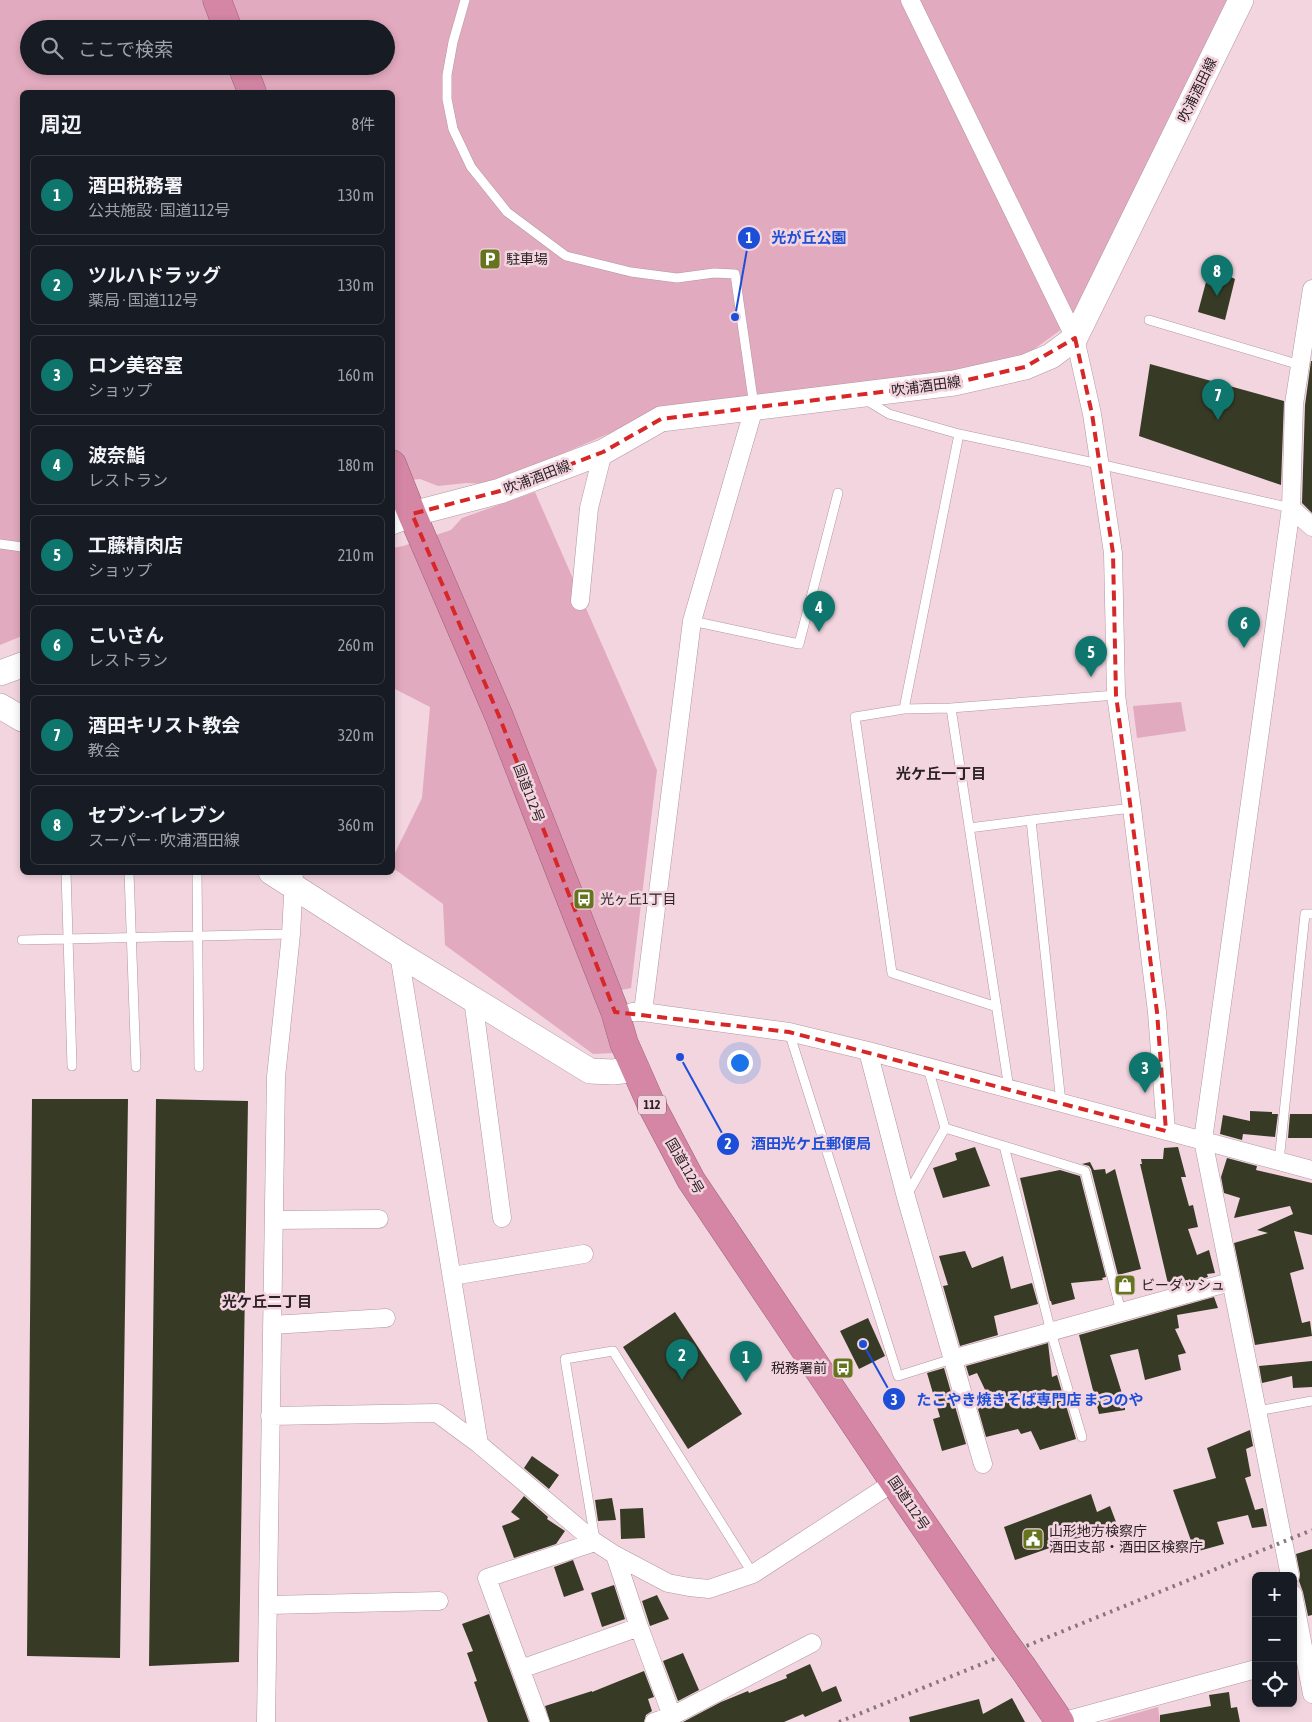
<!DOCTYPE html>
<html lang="ja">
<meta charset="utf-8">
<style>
body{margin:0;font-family:"Asap Condensed","Noto Sans JP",sans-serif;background:#242831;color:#f1f3f6}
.controls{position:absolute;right:15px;bottom:15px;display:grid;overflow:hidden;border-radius:8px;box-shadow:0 2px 8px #0003}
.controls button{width:45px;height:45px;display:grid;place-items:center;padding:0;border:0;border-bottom:1px solid #363941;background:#171b24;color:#f1f3f6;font:25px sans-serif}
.you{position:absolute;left:739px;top:1062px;width:18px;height:18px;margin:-12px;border:4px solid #fff;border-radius:50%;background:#1a73e8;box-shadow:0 0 0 8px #1a73e833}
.badge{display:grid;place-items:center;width:32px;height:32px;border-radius:50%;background:#0f766e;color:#fff;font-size:16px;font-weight:700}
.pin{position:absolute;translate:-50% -41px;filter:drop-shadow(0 1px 2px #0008)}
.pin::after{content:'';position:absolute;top:26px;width:18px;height:15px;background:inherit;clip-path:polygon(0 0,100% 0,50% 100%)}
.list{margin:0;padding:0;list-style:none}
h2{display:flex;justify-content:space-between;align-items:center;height:65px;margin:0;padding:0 20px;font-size:21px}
h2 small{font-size:16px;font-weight:400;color:#9ea1a6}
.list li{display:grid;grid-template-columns:32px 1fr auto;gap:15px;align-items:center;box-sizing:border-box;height:80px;margin:0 10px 10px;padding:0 10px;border:1px solid #363941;border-radius:8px}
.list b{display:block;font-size:19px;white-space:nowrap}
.list p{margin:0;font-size:16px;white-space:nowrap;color:#9ea1a6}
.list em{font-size:16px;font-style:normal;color:#9ea1a6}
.icon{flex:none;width:28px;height:28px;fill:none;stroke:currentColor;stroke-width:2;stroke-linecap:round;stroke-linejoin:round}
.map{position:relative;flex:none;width:1312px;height:1722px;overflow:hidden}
.search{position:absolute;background:#171b24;box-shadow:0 2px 8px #0003;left:20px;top:20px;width:375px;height:55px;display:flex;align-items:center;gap:12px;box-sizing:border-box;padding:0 18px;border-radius:28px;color:#9ea1a6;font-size:19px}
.panel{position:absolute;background:#171b24;box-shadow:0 2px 8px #0003;left:20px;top:90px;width:375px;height:785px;border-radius:8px}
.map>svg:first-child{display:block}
</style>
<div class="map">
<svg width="1312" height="1722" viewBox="0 0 1312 1722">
<rect width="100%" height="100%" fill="#f3d5df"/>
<path fill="#e2aabe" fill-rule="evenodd" d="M 0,0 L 1236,0 L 1136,231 L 1062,329 L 1033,350 L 998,369 L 655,414 L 491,484 L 466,483 L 438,486 L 420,479 L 393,482 L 392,92 L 22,92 L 22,636 L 0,645 ZM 29,29 L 386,29 L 386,66 L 29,66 Z
M 535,492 L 657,770 L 631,988 L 594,996 L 614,1053 L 593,1054 L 445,945 L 443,904 L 393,868 L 392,859 L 422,798 L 430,707 L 393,688 L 393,548 L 403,546 L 451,530 L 462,518 Z
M 1181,702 L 1186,731 L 1137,738 L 1133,706 Z
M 1158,1707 L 1160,1722 L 1105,1722 Z"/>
<path fill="#373b26" d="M 1210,267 L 1235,279 L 1225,320 L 1198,312 Z
M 1311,361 L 1312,361 L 1312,513 L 1302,503 L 1305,405 Z
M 1150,364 L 1284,401 L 1281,485 L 1139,436 Z
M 32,1099 L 128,1099 L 120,1658 L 27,1656 Z
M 156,1099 L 248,1101 L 239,1662 L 149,1666 Z
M 1250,1111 L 1272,1112 L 1272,1114 L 1278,1114 L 1275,1137 L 1243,1134 L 1242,1140 L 1220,1134 L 1223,1115 L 1250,1121 Z
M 1290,1114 L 1312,1114 L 1312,1138 L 1288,1138 Z
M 975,1147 L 990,1186 L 943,1198 L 933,1168 L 957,1160 L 955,1153 Z
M 1178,1147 L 1186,1177 L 1181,1177 L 1189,1206 L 1193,1205 L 1198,1227 L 1188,1229 L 1197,1255 L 1209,1250 L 1215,1273 L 1207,1274 L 1208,1277 L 1169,1288 L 1140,1164 L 1142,1164 L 1141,1159 L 1163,1159 L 1164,1148 Z
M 1227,1158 L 1257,1166 L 1256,1170 L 1312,1183 L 1312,1235 L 1294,1231 L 1304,1269 L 1290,1273 L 1302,1323 L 1310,1321 L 1312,1336 L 1255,1345 L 1234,1243 L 1268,1233 L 1257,1230 L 1293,1214 L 1290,1206 L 1234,1218 L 1240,1198 L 1224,1193 L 1221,1177 Z
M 1090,1162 L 1094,1170 L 1105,1169 L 1106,1174 L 1115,1169 L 1141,1269 L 1118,1275 L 1091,1169 L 1089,1166 L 1082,1164 Z
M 1060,1170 L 1080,1176 L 1106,1277 L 1102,1278 L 1103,1280 L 1071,1283 L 1075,1299 L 1052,1305 L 1051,1301 L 1050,1301 L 1020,1178 Z
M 965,1251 L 972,1268 L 1003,1256 L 1011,1289 L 1032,1283 L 1038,1304 L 994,1316 L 998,1335 L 960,1346 L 943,1286 L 948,1285 L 939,1256 Z
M 1214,1297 L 1218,1308 L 1177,1315 L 1179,1328 L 1175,1329 L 1186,1353 L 1178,1355 L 1181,1370 L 1145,1380 L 1138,1349 L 1110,1355 L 1125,1403 L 1125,1410 L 1099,1414 L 1079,1335 Z
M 675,1312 L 742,1414 L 688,1449 L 623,1347 Z
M 868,1318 L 885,1356 L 859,1369 L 840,1331 Z
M 1048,1343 L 1052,1377 L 1057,1375 L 1076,1439 L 1040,1450 L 1031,1431 L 1021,1434 L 1018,1429 L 986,1437 L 976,1402 L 989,1398 L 977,1373 L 969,1376 L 966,1366 Z
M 1312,1361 L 1312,1387 L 1293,1388 L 1292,1376 L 1262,1383 L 1259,1366 Z
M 944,1368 L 966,1444 L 942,1451 L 933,1419 L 940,1417 L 927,1373 Z
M 1250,1430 L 1253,1446 L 1246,1449 L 1251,1476 L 1245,1478 L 1255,1510 L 1263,1508 L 1267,1526 L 1252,1528 L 1248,1515 L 1217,1522 L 1224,1544 L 1195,1552 L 1173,1490 L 1216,1478 L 1207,1448 Z
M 532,1456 L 559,1475 L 549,1489 L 524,1468 Z
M 1091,1494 L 1097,1512 L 1110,1506 L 1116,1522 L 1102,1527 L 1104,1529 L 1015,1560 L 1004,1527 Z
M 524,1496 L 548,1517 L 547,1519 L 565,1531 L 556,1544 L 514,1558 L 502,1526 L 520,1519 L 511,1512 Z
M 612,1498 L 616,1520 L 598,1521 L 595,1500 Z
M 643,1508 L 645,1538 L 621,1539 L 620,1509 Z
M 1312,1549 L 1312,1615 L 1308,1616 L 1303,1592 L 1299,1581 L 1300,1574 L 1296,1554 Z
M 573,1560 L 584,1590 L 564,1597 L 554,1567 Z
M 614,1585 L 625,1619 L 602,1627 L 591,1593 Z
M 657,1595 L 669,1619 L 650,1626 L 642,1601 Z
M 489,1614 L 529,1722 L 488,1722 L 474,1682 L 477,1681 L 467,1653 L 473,1651 L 462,1624 Z
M 683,1653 L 699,1690 L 678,1701 L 663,1661 Z
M 810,1664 L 822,1692 L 836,1686 L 842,1701 L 805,1717 L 803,1714 L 784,1722 L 683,1722 L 721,1702 L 748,1691 L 749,1693 L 787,1678 L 786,1675 Z
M 644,1671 L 654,1697 L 648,1699 L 652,1711 L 646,1715 L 644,1722 L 550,1722 L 545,1706 L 592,1691 L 592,1692 Z
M 1229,1692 L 1231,1708 L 1237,1707 L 1240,1722 L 1160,1722 L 1160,1715 L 1211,1706 L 1209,1695 Z
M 1012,1698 L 1025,1722 L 910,1722 L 909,1717 L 979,1699 L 983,1714 Z"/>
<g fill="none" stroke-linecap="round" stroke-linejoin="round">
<g stroke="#b296a0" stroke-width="10">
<path id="lane" d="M 465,0 L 453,42 L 447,75 L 447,99 L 453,129 L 471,167 L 507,212 L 566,256 L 631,272 L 677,278 L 714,273 L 735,274 L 754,406
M 1149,320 L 1300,365
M 866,400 L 889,414 L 959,434 L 1099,464 L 1291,508
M 959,434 L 904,709 L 951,708 L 1116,695
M 0,544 L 22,547
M 692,621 L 799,644 L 838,493
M 951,708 L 1009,1089
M 904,709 L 855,717 L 892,973 L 997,1007
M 969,828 L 1031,820
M 66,872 L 72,1066
M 129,872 L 136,1067
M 197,872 L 199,1067
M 22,940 L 291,934
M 789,1032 L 898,1376 L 952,1359
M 928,1068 L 945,1128 L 1004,1146 L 1051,1332 L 1082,1437
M 1061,1103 L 1031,820 L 1132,808
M 1004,1146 L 1085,1171 L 1121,1312
M 1279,1161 L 1305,914 L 1312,914
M 907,1195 L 945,1128
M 1257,1411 L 1312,1401
M 595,1540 L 565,1359 L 613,1351 L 753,1574"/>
</g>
<g stroke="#b296a0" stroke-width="19">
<path id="street" d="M 910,0 L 1075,338 L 1092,414 L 1113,553 L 1116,695 L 1132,808 L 1157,1012 L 1166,1131
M 1291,508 L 1312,527
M 580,601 L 589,508 L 603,452
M 399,954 L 479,1444 L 595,1542 L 615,1555 L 668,1583 L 689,1587 L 709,1589 L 753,1574 L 894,1482
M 473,999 L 502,1218
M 632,1012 L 643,1012 L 692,621 L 754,408
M 643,1012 L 789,1032 L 868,1051 L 1312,1170
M 868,1051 L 906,1197 L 983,1464
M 274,1220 L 379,1219
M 452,1276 L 584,1254
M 272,1325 L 386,1318
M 952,1359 L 1230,1282
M 270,1416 L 437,1413 L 479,1444
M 615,1555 L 639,1627 L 672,1716
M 1290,1576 L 1203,1140 L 1291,508 L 1294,404 L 1312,289
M 1293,1594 L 1312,1694
M 269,1605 L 439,1601
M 521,1669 L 639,1627
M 266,1722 L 276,1077 L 291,934 L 294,878
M 540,1722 L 487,1578 L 595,1542
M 654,1722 L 672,1716 L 812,1643
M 1061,1722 L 1256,1669"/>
</g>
<g stroke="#b296a0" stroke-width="26">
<path id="secondary" d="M 392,522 L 412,514 L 500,491 L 603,452 L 661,419 L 954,383 L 1025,367 L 1051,356 L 1075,338 L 1241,0
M 0,673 L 22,665
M 0,706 L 22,719
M 271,872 L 399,954 L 590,1071 L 613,1072 L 637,1069"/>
</g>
<g stroke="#9a6378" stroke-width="29">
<path id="highway" d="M 217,0 L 228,29
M 242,66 L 252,92
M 392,464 L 412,514 L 499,716 L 615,1012 L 624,1043 L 651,1104 L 691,1180 L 894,1482 L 1002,1639
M 1023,1668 L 1060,1722"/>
</g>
<use href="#lane" stroke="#fff" stroke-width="9"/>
<use href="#street" stroke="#fff" stroke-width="18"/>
<use href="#secondary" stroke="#fff" stroke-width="25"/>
<use href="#highway" stroke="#d486a4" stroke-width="28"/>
<path stroke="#89757c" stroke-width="4" stroke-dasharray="2.5 5" stroke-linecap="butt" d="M 839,1722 L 1312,1530"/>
<g stroke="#9a6378" stroke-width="29" stroke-linecap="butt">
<path id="highway-bridge" d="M 1002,1639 L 1023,1668"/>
</g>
<use href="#highway-bridge" stroke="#d486a4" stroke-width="28"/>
</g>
<path fill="none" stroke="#d62828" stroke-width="4" stroke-dasharray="10 6" stroke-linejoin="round" d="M 1075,338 L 1092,414 L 1113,553 L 1116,695 L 1157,1012 L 1166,1131 L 789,1032 L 615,1012 L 499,716 L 412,514 L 500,491 L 603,452 L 661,419 L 954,383 L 1025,367 Z"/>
<defs>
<g id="parking-square" transform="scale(1.125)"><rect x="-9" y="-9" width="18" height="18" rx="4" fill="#67741f" stroke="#f3d5df"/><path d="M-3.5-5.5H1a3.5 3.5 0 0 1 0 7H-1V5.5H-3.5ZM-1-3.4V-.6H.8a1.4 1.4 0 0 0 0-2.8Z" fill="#fff"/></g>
<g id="bus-square" transform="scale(1.125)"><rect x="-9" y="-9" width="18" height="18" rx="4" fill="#67741f" stroke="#f3d5df"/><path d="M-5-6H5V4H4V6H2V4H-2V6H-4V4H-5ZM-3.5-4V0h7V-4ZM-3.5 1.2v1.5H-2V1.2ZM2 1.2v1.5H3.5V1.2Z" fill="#fff"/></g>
<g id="shop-square" transform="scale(1.125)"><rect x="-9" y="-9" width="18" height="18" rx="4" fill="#67741f" stroke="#f3d5df"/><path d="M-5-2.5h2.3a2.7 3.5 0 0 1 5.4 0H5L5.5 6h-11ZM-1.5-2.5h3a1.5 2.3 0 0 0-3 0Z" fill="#fff"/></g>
<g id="civic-square" transform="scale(1.125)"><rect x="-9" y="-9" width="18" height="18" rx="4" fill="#67741f" stroke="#f3d5df"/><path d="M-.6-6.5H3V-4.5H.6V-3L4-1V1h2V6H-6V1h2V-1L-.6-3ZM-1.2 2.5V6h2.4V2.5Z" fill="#fff"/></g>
</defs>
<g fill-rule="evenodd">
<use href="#parking-square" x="490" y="259"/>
<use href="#bus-square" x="584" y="899"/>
<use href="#shop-square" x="1125" y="1285"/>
<use href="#bus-square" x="843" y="1368"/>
<use href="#civic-square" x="1033" y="1539"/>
</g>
<g text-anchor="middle" stroke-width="5" stroke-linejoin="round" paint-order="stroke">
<rect fill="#f3d5df" stroke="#68585e" stroke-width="1" x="638" y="1095.5" width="28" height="19" rx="4"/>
<g font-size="12" font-weight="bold" fill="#2d2226">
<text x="652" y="1109">112</text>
</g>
<g font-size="14" fill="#2d2226" stroke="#f3d5df">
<text transform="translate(1197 90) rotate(-64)" y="5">吹浦酒田線</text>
<text transform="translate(926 386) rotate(-8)" y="5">吹浦酒田線</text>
<text transform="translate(537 477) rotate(-21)" y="5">吹浦酒田線</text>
<text transform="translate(529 793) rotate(69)" y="5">国道112号</text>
<text transform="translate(685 1166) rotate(60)" y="5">国道112号</text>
<text transform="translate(909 1503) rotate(56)" y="5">国道112号</text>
</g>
<g font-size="14" fill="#2d2226" stroke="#f3d5df" text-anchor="start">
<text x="506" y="264">駐車場</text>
<text x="600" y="904">光ヶ丘1丁目</text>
<text x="1141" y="1290">ビーダッシュ</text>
<text x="827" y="1373" text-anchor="end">税務署前</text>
<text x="1049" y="1536">山形地方検察庁<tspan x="1049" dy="16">酒田支部・酒田区検察庁</tspan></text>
</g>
<g font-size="15" font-weight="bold" fill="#2d2226" stroke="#f3d5df">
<text x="941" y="779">光ケ丘一丁目</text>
<text x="267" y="1307">光ケ丘二丁目</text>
</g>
</g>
<path fill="none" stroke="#1d4ed8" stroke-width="2" d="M735 317L749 238M680 1057L728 1144M863 1344L894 1399"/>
<g fill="#1d4ed8" stroke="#f3d5df" stroke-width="2">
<circle cx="735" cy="317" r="5"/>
<circle cx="680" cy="1057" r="5"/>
<circle cx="863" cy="1344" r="5"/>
<circle cx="749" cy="238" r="12"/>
<circle cx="728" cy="1144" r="12"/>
<circle cx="894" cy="1399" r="12"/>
</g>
<g font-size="15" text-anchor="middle" font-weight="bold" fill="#fff">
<text x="749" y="243">1</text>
<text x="728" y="1149">2</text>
<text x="894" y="1405">3</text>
</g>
<g font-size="15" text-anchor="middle" font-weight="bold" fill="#1d4ed8" stroke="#f3d5df" stroke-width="5" stroke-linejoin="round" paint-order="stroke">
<text x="809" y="243">光が丘公園</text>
<text x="811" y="1149">酒田光ケ丘郵便局</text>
<text x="1030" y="1405">たこやき焼きそば専門店 まつのや</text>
</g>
</svg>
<div class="controls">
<button>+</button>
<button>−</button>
<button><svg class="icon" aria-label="locate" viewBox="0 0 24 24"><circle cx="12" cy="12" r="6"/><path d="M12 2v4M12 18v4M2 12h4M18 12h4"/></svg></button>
</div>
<div class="you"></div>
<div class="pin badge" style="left:746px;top:1382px">1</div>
<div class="pin badge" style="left:682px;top:1380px">2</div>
<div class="pin badge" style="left:1145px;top:1093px">3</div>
<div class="pin badge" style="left:819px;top:632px">4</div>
<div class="pin badge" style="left:1091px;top:677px">5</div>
<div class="pin badge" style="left:1244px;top:648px">6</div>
<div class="pin badge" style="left:1218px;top:420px">7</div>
<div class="pin badge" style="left:1217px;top:296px">8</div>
<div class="search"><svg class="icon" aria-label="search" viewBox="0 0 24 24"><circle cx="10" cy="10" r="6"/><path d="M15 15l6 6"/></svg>ここで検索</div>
<section class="panel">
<h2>周辺<small>8件</small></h2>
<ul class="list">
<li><span class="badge">1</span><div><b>酒田税務署</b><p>公共施設 · 国道112号</p></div><em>130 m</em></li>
<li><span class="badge">2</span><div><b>ツルハドラッグ</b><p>薬局 · 国道112号</p></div><em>130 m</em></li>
<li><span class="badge">3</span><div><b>ロン美容室</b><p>ショップ</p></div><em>160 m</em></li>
<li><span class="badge">4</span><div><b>波奈鮨</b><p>レストラン</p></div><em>180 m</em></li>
<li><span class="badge">5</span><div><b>工藤精肉店</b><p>ショップ</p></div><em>210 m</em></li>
<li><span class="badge">6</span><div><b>こいさん</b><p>レストラン</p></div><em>260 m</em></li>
<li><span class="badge">7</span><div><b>酒田キリスト教会</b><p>教会</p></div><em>320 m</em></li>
<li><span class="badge">8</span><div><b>セブン-イレブン</b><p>スーパー · 吹浦酒田線</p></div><em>360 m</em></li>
</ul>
</section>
</div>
